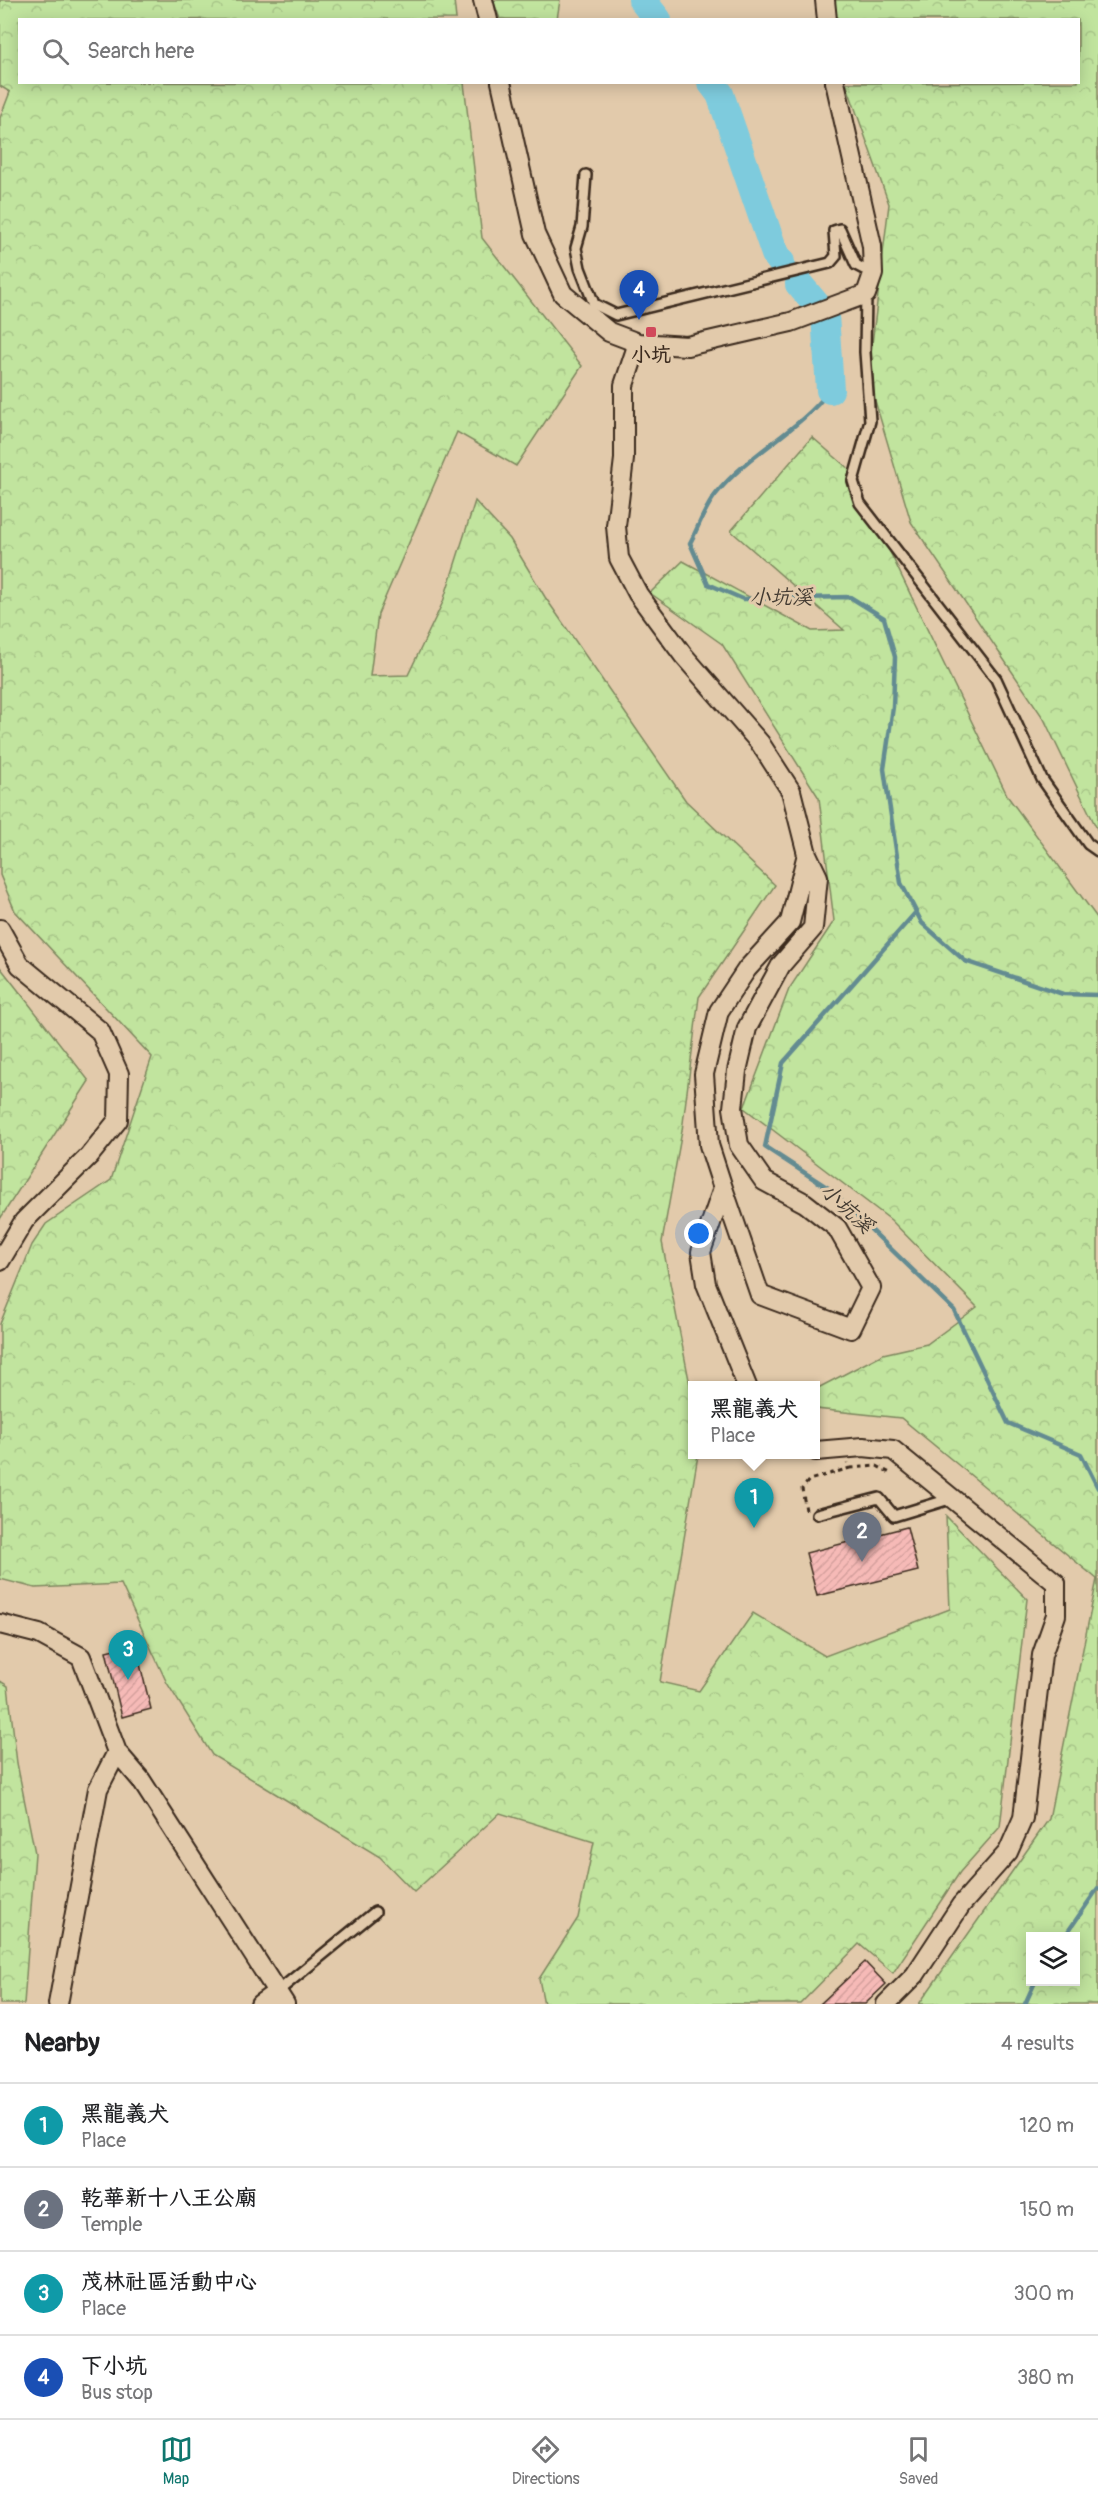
<!DOCTYPE html>
<meta charset="utf-8">
<style>
body{margin:0;font-family:Pangolin,"LXGW WenKai TC",sans-serif;background:#f2f2f2;color:#202124}
.controls{position:absolute;right:18px;bottom:18px;display:grid;overflow:hidden;border-radius:0px;box-shadow:0 3px 15px #0003}
.controls button{width:54px;height:54px;display:grid;place-items:center;padding:0;border:0;border-bottom:2px solid #e0e0e0;background:#fff;color:#202124;font:30px sans-serif}
.you{position:absolute;left:699px;top:1234px;width:21px;height:21px;margin:-15px;border:4px solid #fff;border-radius:50%;background:#1a73e8;box-shadow:0 0 0 9px #1a73e833}
.badge{display:grid;place-items:center;width:39px;height:39px;border-radius:50%;background:#0f766e;color:#fff;font-size:20px;font-weight:700}
.pin{position:absolute;translate:-50% -50px;filter:drop-shadow(0 2px 3px #0008)}
.pin::after{content:'';position:absolute;top:32px;width:21px;height:18px;background:inherit;clip-path:polygon(0 0,100% 0,50% 100%)}
.popup{position:absolute;left:688px;top:1381px;width:132px;height:78px;box-sizing:border-box;display:grid;place-content:center;border-radius:0px;background:#fff;filter:drop-shadow(0 2px 4px #0005);font-size:20px;white-space:nowrap;color:#757577}
.popup b{font-size:22px;color:#202124}
.popup::after{content:'';position:absolute;left:50%;top:100%;margin-left:-12px;border:12px solid transparent;border-top-color:#fff}
.list{margin:0;padding:0;list-style:none}
h2{display:flex;justify-content:space-between;align-items:center;height:78px;margin:0;padding:0 24px;font-size:26px}
h2 small{font-size:20px;font-weight:400;color:#757577}
.list li{display:grid;grid-template-columns:39px 1fr auto;gap:18px;align-items:center;box-sizing:border-box;height:84px;padding:0 24px;border-top:2px solid #e0e0e0}
.list b{display:block;font-size:22px;white-space:nowrap}
.list p{margin:0;font-size:20px;white-space:nowrap;color:#757577}
.list em{font-size:20px;font-style:normal;color:#757577}
.icon{flex:none;width:33px;height:33px;fill:none;stroke:currentColor;stroke-width:2;stroke-linecap:round;stroke-linejoin:round}
.map{position:relative;flex:none;width:1098px;height:2004px;overflow:hidden}
.search{position:absolute;background:#fff;box-shadow:0 3px 15px #0003;left:18px;right:18px;top:18px;height:66px;display:flex;align-items:center;gap:15px;box-sizing:border-box;padding:0 21px;border-radius:0px;color:#757577;font-size:22px}
.sheet{height:414px;background:#fff}
nav{display:flex;justify-content:space-around;align-items:center;box-sizing:border-box;height:84px;border-top:2px solid #e0e0e0;background:#fff;font-size:16px;color:#757577}
nav a{display:grid;justify-items:center;gap:3px}
nav .on{color:#0f766e}
.map>svg:first-child{display:block}
</style>
<div class="map">
<svg width="1098" height="2004" viewBox="0 0 1098 2004">
<defs>
<pattern id="forest-crowns" width="20" height="18" patternUnits="userSpaceOnUse" patternTransform="scale(1.5)"><rect width="20" height="18" fill="#c1e49e"/><path d="M2 6a3 3 0 1 1 6 0M12 15a3 3 0 1 1 6 0" fill="none" stroke="#a7c488"/></pattern>
<pattern id="building-hatch" width="6" height="6" patternUnits="userSpaceOnUse" patternTransform="scale(1.5)"><rect width="6" height="6" fill="#f6bab7"/><path d="M-1 1l2-2M0 6l6-6M5 7l2-2" fill="none" stroke="#d4a09d"/></pattern>
</defs>
<rect width="100%" height="100%" fill="#e2caab"/>
<filter id="ink" filterUnits="userSpaceOnUse"><feTurbulence type="fractalNoise" baseFrequency=".0167" numOctaves="2"/><feDisplacementMap in="SourceGraphic" scale="12" xChannelSelector="R" yChannelSelector="G"/><feConvolveMatrix kernelMatrix="1 2 1 2 8 2 1 2 1" color-interpolation-filters="sRGB"/></filter>
<g filter="url(#ink)">
<path fill="url(#forest-crowns)" stroke="#7e875e" stroke-width="1.5" fill-rule="evenodd" d="M 0,0 L 454,0 L 456,19 L 20,20 L 20,82 L 464,83 L 482,238 L 582,366 L 516,466 L 457,432 L 378,614 L 370,676 L 408,675 L 443,602 L 475,501 L 510,539 L 545,597 L 686,801 L 775,885 L 699,997 L 682,1131 L 662,1242 L 692,1395 L 692,1454 L 698,1455 L 660,1682 L 699,1691 L 753,1613 L 825,1656 L 950,1609 L 946,1516 L 1027,1599 L 1000,1827 L 960,1872 L 893,1973 L 859,1944 L 800,2004 L 544,2004 L 539,1979 L 578,1918 L 594,1842 L 500,1813 L 414,1892 L 380,1857 L 212,1755 L 167,1683 L 121,1584 L 35,1588 L 0,1579 L 0,1324 L 32,1245 L 46,1224 L 111,1180 L 152,1057 L 15,911 L 0,875 L 0,118 L 10,92 L 0,86 Z
M 493,0 L 560,0 L 557,19 L 500,19 Z
M 826,0 L 1098,0 L 1098,831 L 1044,719 L 911,522 L 868,377 L 889,204 L 846,83 L 1078,82 L 1078,20 L 824,20 Z
M 812,437 L 851,471 L 1008,797 L 1098,919 L 1098,2004 L 919,2004 L 1049,1819 L 1097,1579 L 901,1418 L 816,1409 L 816,1389 L 883,1354 L 927,1344 L 977,1307 L 891,1220 L 744,1108 L 789,989 L 834,921 L 819,798 L 722,644 L 650,593 L 683,561 L 812,631 L 844,630 L 731,531 ZM 1030,1936 L 1076,1936 L 1076,1982 L 1030,1982 Z
M 0,967 L 89,1081 L 0,1219 Z
M 0,1681 L 8,1686 L 17,1763 L 35,1853 L 24,2004 L 0,2004 Z"/>
<g fill="none" stroke-linecap="round" stroke-linejoin="round">
<path stroke="#638b91" stroke-width="4.5" d="M 830,390 C 799,431 749,453 716,494 C 705,507 698,528 690,543 L 708,584 L 743,599 L 850,597 L 884,618 L 895,657 L 893,707 L 884,769 L 901,883 L 922,923 L 965,961 L 1063,994 L 1098,995
M 916,912 L 783,1063 L 765,1147 L 828,1188 L 954,1310 L 1008,1423 L 1081,1454 L 1098,1488
M 1065,1936 L 1098,1888
M 1025,2004 L 1035,1982"/>
<path stroke="#7ecbdd" stroke-width="28" d="M 642,0 L 658,20
M 711,82 L 720,94 L 775,254 L 781,262
M 799,284 L 825,315 L 830,390"/>
</g>
<path fill="url(#building-hatch)" stroke="#3b2a1e" stroke-width="1.5" d="M 907,1527 L 918,1571 L 817,1596 L 806,1553 Z
M 135,1644 L 151,1709 L 122,1717 L 106,1651 Z
M 865,1962 L 886,1984 L 865,2004 L 820,2004 Z"/>
<g fill="none" stroke-linecap="round" stroke-linejoin="round">
<g stroke="#3b2a1e" stroke-width="14">
<path id="lane" d="M 586,175 L 582,227 L 576,248 L 580,268 L 594,304 L 616,315 L 830,263 L 836,256 L 834,231 L 840,229 L 856,265 L 873,274
M 866,294 L 865,352 L 870,421 L 853,481 L 860,503 L 996,679 L 1042,779 L 1088,844 L 1098,851
M 817,1514 L 879,1498 L 894,1516 L 953,1498
M 277,1992 L 375,1912"/>
</g>
<g stroke="#3b2a1e" stroke-width="22">
<path id="street" d="M 483,0 L 488,20
M 825,0 L 827,20
M 501,82 L 535,234 L 563,294 L 609,332 L 638,343 L 624,385 L 624,459 L 616,526 L 619,558 L 638,594 L 683,655 L 760,743 L 791,791 L 807,854 L 790,922 L 747,969 L 719,1011 L 704,1074 L 709,1145 L 723,1188 L 701,1252 L 706,1284 L 747,1386
M 638,343 L 687,346 L 791,322 L 866,294 L 873,274 L 872,246 L 835,82
M 0,929 L 20,965 L 100,1031 L 119,1074 L 118,1120 L 89,1156 L 24,1221 L 0,1261
M 723,1188 L 760,1295 L 851,1329 L 871,1288 L 837,1228 L 805,1203 L 764,1181 L 739,1145 L 733,1108 L 737,1071 L 747,1028 L 781,965 L 813,928 L 818,877 L 807,854
M 816,1451 L 863,1447 L 893,1450 L 1056,1583 L 1056,1615 L 1042,1655 L 1023,1818 L 1008,1852 L 961,1905 L 915,1975 L 886,2004
M 0,1624 L 39,1634 L 81,1657 L 117,1752 L 141,1780 L 285,2004
M 58,2004 L 98,1789 L 117,1752
M 260,2004 L 277,1992"/>
</g>
<path stroke="#3b2a1e" stroke-width="3" stroke-dasharray="4.5 4.5" stroke-linecap="butt" d="M 850,1468 L 877,1466 L 890,1473
M 806,1510 L 802,1489 L 809,1480 L 850,1468 L 847,1463"/>
<use href="#lane" stroke="#e2caab" stroke-width="9"/>
<use href="#street" stroke="#e2caab" stroke-width="18"/>
</g>
</g>
<rect fill="#d1495b" stroke="#e2caab" stroke-width="2" x="645" y="326" width="12" height="12" rx="3"/>
<g text-anchor="middle" stroke-width="6" stroke-linejoin="round" paint-order="stroke">
<g font-size="20" font-weight="bold" fill="#3b2a1e" stroke="#e2caab">
<text x="651" y="361">小坑</text>
</g>
<g font-size="21" font-style="italic" fill="#423a31" stroke="#e2caab">
<text x="781" y="604">小坑溪</text>
<text transform="translate(847 1208) rotate(42)" y="7">小坑溪</text>
</g>
</g>
</svg>
<div class="controls">
<button><svg class="icon" aria-label="layers" viewBox="0 0 24 24"><path d="M12 4l9 5-9 5-9-5zM3 14l9 5 9-5"/></svg></button>
</div>
<div class="you"></div>
<div class="pin badge" style="left:754px;top:1528px;background:#0f9aa8">1</div>
<div class="popup"><b>黑龍義犬</b>Place</div>
<div class="pin badge" style="left:862px;top:1562px;background:#6b7280">2</div>
<div class="pin badge" style="left:128px;top:1680px;background:#0f9aa8">3</div>
<div class="pin badge" style="left:639px;top:320px;background:#1a4fb4">4</div>
<div class="search"><svg class="icon" aria-label="search" viewBox="0 0 24 24"><circle cx="10" cy="10" r="6"/><path d="M15 15l6 6"/></svg>Search here</div>
</div>
<section class="sheet">
<h2>Nearby<small>4 results</small></h2>
<ul class="list">
<li><span class="badge" style="background:#0f9aa8">1</span><div><b>黑龍義犬</b><p>Place</p></div><em>120 m</em></li>
<li><span class="badge" style="background:#6b7280">2</span><div><b>乾華新十八王公廟</b><p>Temple</p></div><em>150 m</em></li>
<li><span class="badge" style="background:#0f9aa8">3</span><div><b>茂林社區活動中心</b><p>Place</p></div><em>300 m</em></li>
<li><span class="badge" style="background:#1a4fb4">4</span><div><b>下小坑</b><p>Bus stop</p></div><em>380 m</em></li>
</ul>
</section>
<nav>
<a class="on"><svg class="icon" aria-label="map" viewBox="0 0 24 24"><path d="M3 6l6-2 6 2 6-2v14l-6 2-6-2-6 2zM9 4v14M15 6v14"/></svg>Map</a>
<a><svg class="icon" aria-label="directions" viewBox="0 0 24 24"><path d="M12 3l9 9-9 9-9-9zM9 14v-3h6M13 9l2 2-2 2"/></svg>Directions</a>
<a><svg class="icon" aria-label="saved" viewBox="0 0 24 24"><path d="M7 4h10v16l-5-4-5 4z"/></svg>Saved</a>
</nav>
